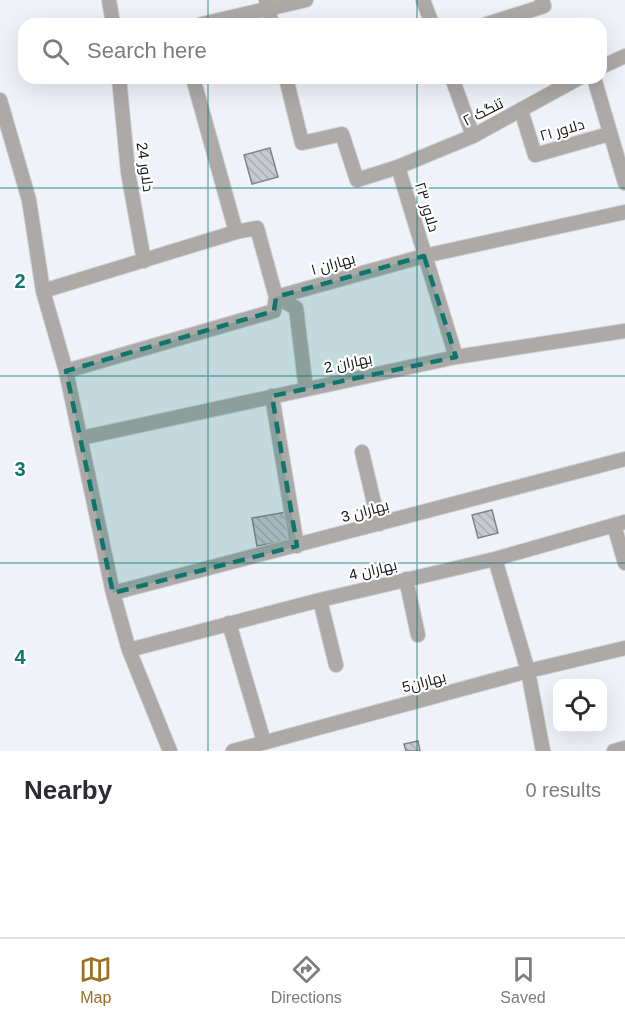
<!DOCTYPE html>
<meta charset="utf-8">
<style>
body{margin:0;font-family:Arial,Cairo,sans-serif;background:#f7f7f7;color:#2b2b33}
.controls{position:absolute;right:18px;bottom:18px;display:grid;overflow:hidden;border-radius:12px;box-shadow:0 6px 24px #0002}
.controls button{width:54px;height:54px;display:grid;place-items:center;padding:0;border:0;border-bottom:2px solid #e1e1e2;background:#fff;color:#2b2b33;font:30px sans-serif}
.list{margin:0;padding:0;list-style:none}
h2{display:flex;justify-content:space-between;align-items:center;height:78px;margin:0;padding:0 24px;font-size:26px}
h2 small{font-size:20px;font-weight:400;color:#7c7c81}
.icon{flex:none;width:33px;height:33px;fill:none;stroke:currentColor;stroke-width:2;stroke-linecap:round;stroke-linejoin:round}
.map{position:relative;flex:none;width:625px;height:751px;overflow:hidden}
.search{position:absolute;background:#fff;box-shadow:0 6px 24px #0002;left:18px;right:18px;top:18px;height:66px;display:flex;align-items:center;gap:15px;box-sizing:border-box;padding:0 21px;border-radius:18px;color:#7c7c81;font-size:22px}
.sheet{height:186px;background:#fff}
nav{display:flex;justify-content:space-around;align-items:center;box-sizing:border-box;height:84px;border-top:2px solid #e1e1e2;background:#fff;font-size:16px;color:#7c7c81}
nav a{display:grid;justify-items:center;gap:3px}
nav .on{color:#9d6f21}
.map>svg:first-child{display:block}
</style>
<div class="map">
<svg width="625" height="751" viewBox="0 0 625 751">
<defs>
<pattern id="building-back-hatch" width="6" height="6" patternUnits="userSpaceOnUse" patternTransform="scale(1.5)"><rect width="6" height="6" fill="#c6cad0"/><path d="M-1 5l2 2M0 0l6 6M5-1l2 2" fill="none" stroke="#a9adb2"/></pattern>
</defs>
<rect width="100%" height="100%" fill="#eff3f9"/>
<path fill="url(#building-back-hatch)" stroke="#81858a" stroke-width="1.5" d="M 270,148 L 278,177 L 252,184 L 244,155 Z
M 492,510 L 498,533 L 478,538 L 472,515 Z
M 286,512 L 291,540 L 257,546 L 252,518 Z
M 418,741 L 420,751 L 406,751 L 404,744 Z"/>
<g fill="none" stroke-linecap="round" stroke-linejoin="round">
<g stroke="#ccd0d5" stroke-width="16">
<path id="minor" d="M 109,0 L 113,24
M 266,0 L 272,24
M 423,0 L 432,24
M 202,24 L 306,0
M 487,24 L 544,6 L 542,0
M 601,67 L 625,56
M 119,78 L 128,172 L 144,261
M 193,78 L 236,232
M 286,78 L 302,143 L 342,134 L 357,180 L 398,167 L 473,136 L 579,78
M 452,78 L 473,136
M 594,78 L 625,183
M 0,100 L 29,200 L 43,291 L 66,371 L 113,593 L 129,650 L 170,751
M 521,110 L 535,155 L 609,134
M 398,167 L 456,357
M 43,291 L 236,232 L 257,228 L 276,297 L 296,308 L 306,389
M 66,371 L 274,311 L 276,297 L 424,256 L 625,212
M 272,396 L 297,546
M 81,438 L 456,357 L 625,331
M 362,452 L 379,524
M 614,525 L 625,563
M 495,559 L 528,671 L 543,751
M 406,579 L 418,635
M 113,593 L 625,459
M 320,600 L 336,665
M 229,623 L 264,742
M 129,650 L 320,600 L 495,559 L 625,522
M 233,751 L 528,671 L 625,648
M 614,751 L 625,748"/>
</g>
<use href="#minor" stroke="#aca9a7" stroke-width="14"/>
</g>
<path fill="#0f766e" fill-opacity="0.2" stroke="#0f766e" stroke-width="4.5" stroke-dasharray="12 8" stroke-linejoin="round" d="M 424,256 L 456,357 L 272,396 L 297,546 L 113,593 L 66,371 L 274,311 L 276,297 Z"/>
<path fill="none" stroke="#0f766e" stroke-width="1.5" stroke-opacity="0.55" d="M 208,0 L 208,24M 417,0 L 417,24M 208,78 L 208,751M 417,78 L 417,751M 0,188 L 625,188M 0,376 L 625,376M 0,563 L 625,563"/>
<g text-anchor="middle" stroke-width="4.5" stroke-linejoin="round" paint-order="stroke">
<g font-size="15" fill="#141618" stroke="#fff">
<text transform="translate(483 112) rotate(-27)" y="5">تنگک ۲</text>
<text transform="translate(562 130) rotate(-16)" y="5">دلاور ۲۱</text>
<text transform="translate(145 167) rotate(82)" y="5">دلاور 24</text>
<text transform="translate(427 207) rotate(73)" y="5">دلاور ۲۳</text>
<text transform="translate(333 264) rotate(-16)" y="5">بهاران ۱</text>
<text transform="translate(348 363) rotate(-12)" y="5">بهاران 2</text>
<text transform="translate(365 511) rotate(-15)" y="5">بهاران 3</text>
<text transform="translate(373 570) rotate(-13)" y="5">بهاران 4</text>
<text transform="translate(424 682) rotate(-15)" y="5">بهاران5</text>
</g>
</g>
<g font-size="20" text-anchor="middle" font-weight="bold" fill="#0f766e" stroke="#fff" stroke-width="4.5" stroke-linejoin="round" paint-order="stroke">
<text x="20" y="288">2</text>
<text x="20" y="476">3</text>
<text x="20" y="664">4</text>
</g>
</svg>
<div class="controls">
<button><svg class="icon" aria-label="locate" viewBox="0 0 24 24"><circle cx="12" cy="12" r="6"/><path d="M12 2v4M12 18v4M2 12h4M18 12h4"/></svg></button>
</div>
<div class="search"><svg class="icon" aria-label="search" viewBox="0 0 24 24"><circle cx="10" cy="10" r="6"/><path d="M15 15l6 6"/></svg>Search here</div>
</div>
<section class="sheet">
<h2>Nearby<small>0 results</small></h2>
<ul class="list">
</ul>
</section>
<nav>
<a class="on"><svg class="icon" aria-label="map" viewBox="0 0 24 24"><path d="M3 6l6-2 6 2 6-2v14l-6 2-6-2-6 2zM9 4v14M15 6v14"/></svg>Map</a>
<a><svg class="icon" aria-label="directions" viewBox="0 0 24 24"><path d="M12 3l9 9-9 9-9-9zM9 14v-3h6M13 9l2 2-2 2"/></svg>Directions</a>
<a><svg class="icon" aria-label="saved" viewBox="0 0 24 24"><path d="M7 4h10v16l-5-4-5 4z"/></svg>Saved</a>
</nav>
